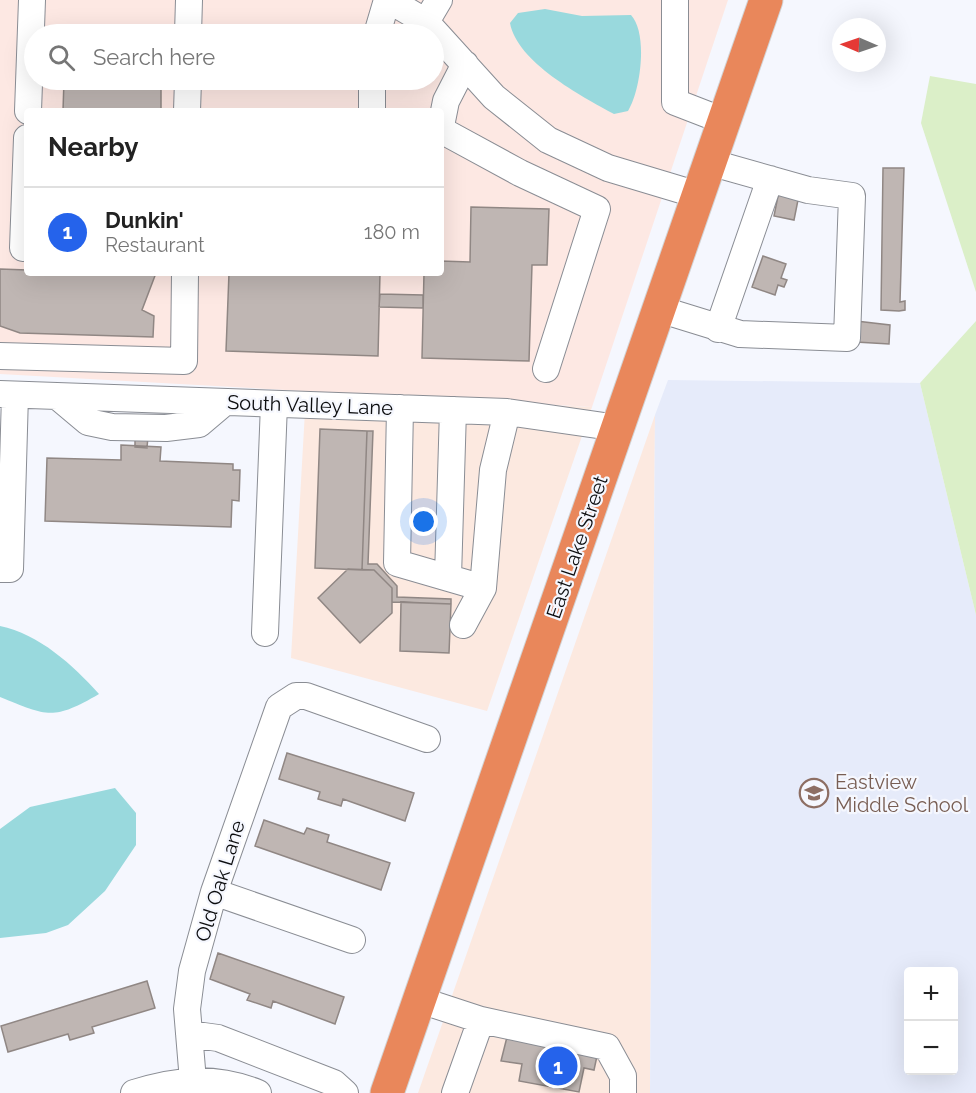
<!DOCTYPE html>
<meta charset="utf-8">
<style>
body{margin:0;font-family:Raleway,sans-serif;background:#f6f6f6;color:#222}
.controls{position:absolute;right:18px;bottom:18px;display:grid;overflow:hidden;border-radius:6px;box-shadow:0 6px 24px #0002}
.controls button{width:54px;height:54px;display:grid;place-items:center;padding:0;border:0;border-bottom:2px solid #e0e0e0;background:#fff;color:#222;font:30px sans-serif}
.compass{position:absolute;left:832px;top:18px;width:54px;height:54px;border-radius:50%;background:#fff;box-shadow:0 6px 24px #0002;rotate:272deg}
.you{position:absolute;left:424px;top:522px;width:21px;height:21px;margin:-15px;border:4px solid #fff;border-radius:50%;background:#1a73e8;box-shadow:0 0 0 9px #1a73e833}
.badge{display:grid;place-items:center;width:39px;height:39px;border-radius:50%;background:#2563eb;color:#fff;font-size:20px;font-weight:700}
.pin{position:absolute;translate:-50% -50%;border:3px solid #fff;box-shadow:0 2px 6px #0006}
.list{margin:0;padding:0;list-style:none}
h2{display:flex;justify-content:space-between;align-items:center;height:78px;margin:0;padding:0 24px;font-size:26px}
h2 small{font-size:20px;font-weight:400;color:#767676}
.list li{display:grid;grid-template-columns:39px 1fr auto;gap:18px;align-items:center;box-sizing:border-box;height:90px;padding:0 24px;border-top:2px solid #e0e0e0}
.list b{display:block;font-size:22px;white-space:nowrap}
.list p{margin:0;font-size:20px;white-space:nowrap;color:#767676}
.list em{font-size:20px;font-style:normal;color:#767676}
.icon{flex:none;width:33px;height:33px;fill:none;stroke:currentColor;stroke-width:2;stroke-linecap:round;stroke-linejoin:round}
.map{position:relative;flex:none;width:976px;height:1093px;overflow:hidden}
.search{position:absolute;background:#fff;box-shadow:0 6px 24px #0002;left:24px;top:24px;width:420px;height:66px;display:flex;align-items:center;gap:15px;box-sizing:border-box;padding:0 21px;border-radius:33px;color:#767676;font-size:22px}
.panel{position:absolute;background:#fff;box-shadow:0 6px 24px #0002;left:24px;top:108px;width:420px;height:168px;border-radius:6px}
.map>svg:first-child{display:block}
</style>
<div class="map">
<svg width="976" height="1093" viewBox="0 0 976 1093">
<rect width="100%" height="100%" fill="#f5f7fe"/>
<path fill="#fce9e0" d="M 306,393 L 592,407 L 487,711 L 291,658 Z
M 655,415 L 650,1093 L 418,1093 Z"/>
<path fill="#fde8e3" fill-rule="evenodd" d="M 0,0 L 728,0 L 592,407 L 0,374 ZM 34,34 L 434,34 L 434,80 L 34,80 ZM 27,111 L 441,111 L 441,273 L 27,273 Z"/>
<path fill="#e6ebfa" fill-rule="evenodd" d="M 668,380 L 920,383 L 976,615 L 976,1093 L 650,1093 L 655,415 ZM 908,972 L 954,972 L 954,1070 L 908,1070 Z"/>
<path fill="#dbefc8" d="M 930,76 L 976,84 L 976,292 L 921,123 Z
M 976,321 L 976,615 L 920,383 Z"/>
<path fill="#99d9dd" d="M 545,9 L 582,16 L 631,15 C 648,33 641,90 628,111 L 614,114 C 581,96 517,62 510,23 L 518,13 Z
M 0,626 C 39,634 73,665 99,694 C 53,721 47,716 0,697 Z
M 115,788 L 136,813 L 136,845 L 105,891 L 68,925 L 46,933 L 0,938 L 0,829 L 30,807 Z"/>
<path fill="#bfb6b3" stroke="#908784" stroke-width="1.5" d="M 64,80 L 151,80 L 149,85 L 161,89 L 161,108 L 160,111 L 63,111 Z
M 883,168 L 904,168 L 900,302 L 905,301 L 905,310 L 899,311 L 881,310 Z
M 779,191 L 799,195 L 794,220 L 774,216 Z
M 471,207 L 549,209 L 547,265 L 532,265 L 529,361 L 422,358 L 424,273 L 441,273 L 441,261 L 470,262 Z
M 763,256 L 786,264 L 781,278 L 787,280 L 784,287 L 778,285 L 775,295 L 752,287 Z
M 0,269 L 27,270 L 27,273 L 156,273 L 142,310 L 154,316 L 153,337 L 20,333 L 0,326 Z
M 229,273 L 380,273 L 378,356 L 226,351 Z
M 380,294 L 423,295 L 423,308 L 379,307 Z
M 856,321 L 890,325 L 889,344 L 856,342 Z
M 320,429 L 367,431 L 362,570 L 315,568 Z
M 367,431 L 373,431 L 368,564 L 377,564 L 397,586 L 397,597 L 451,599 L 451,604 L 392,602 L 392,588 L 374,570 L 362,570 Z
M 135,435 L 148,436 L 147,448 L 135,447 Z
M 121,445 L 161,447 L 160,461 L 233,464 L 233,470 L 240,470 L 239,501 L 232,500 L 231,527 L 45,521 L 47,458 L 121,460 Z
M 348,569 L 374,570 L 392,588 L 392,613 L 360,643 L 318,598 Z
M 401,602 L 451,604 L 449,653 L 400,651 Z
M 287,753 L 414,793 L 405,821 L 343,799 L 341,806 L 318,799 L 320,792 L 279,779 Z
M 264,820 L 304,834 L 307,828 L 329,835 L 327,842 L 390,863 L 381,890 L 255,846 Z
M 218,953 L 344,997 L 335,1024 L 273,1001 L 271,1008 L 247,1000 L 250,994 L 210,979 Z
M 147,981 L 155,1008 L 92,1027 L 94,1033 L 70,1040 L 68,1034 L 8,1052 L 1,1026 Z
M 507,1037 L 597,1056 L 594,1070 L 584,1068 L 579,1092 L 519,1081 L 522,1064 L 501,1061 Z"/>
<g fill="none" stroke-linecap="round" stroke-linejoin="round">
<g stroke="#8a8d94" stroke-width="28">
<path id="minor" d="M 389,0 L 426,22 L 494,97 L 548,140 L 608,168 L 698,195
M 675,0 L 675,102 L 724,121
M 426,22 L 439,0
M 188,34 L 189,0
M 377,34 L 387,0
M 372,80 L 372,111
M 28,111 L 32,0
M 187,111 L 188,80
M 441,126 L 446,101 L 465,64
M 441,130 L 520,173 L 597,209 L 546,369
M 23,248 L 27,138
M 659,309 L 740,334 L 847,338 L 852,196 L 808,190 L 709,162
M 718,329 L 770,179
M 0,356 L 184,361 L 185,273
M 0,394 L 507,412 L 618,428
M 57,396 L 88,422 L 112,427 L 166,428 L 199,424 L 225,402
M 400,408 L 397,563 L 483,588 L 463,625
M 0,569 L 10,569 L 15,395
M 448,577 L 453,410
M 483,588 L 493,470 L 507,412
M 265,633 L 274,404
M 214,892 L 352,940
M 420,1000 L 481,1020 L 455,1093
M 481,1020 L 607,1047 L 623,1076 L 623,1093
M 189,1034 L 218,1038 L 334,1083 L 345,1093
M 193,1081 L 187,1009 L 192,971 L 214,892 L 279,707 L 296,696 L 306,696 L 427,739
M 134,1093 C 178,1079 215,1076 258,1093"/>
</g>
<g stroke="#d3d3d4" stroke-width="35">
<path id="highway" d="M 387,1093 L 766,0"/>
</g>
<use href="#minor" stroke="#fff" stroke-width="26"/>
<use href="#highway" stroke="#e9875b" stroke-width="33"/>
</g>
<defs>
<g id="school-ring" transform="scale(1.5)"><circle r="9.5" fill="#f5f7fe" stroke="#8d6e63" stroke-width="1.5"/><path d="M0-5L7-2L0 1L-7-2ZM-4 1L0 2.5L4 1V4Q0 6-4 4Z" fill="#8d6e63"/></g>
</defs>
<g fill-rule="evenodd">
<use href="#school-ring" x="814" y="793"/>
</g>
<g text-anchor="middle" stroke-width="4.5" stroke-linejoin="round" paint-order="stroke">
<g font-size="20" fill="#0c0d0f" stroke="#f5f7fe">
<text transform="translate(310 405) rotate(2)" y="7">South Valley Lane</text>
<text transform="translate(577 547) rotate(-71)" y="7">East Lake Street</text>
<text transform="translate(220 881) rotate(-73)" y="7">Old Oak Lane</text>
</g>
<g font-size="20" fill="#785e54" stroke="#f5f7fe" text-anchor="start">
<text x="835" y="789">Eastview<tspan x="835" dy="23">Middle School</tspan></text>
</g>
</g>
</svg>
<div class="controls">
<button>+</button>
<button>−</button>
</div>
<svg class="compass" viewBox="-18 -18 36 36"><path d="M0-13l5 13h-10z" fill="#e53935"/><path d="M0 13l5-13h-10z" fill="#767676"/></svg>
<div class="you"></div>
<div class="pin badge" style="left:558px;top:1066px">1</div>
<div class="search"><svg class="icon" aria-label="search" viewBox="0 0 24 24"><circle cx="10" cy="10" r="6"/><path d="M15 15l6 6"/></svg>Search here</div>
<section class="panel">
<h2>Nearby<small></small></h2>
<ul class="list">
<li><span class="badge">1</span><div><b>Dunkin'</b><p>Restaurant</p></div><em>180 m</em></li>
</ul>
</section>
</div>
